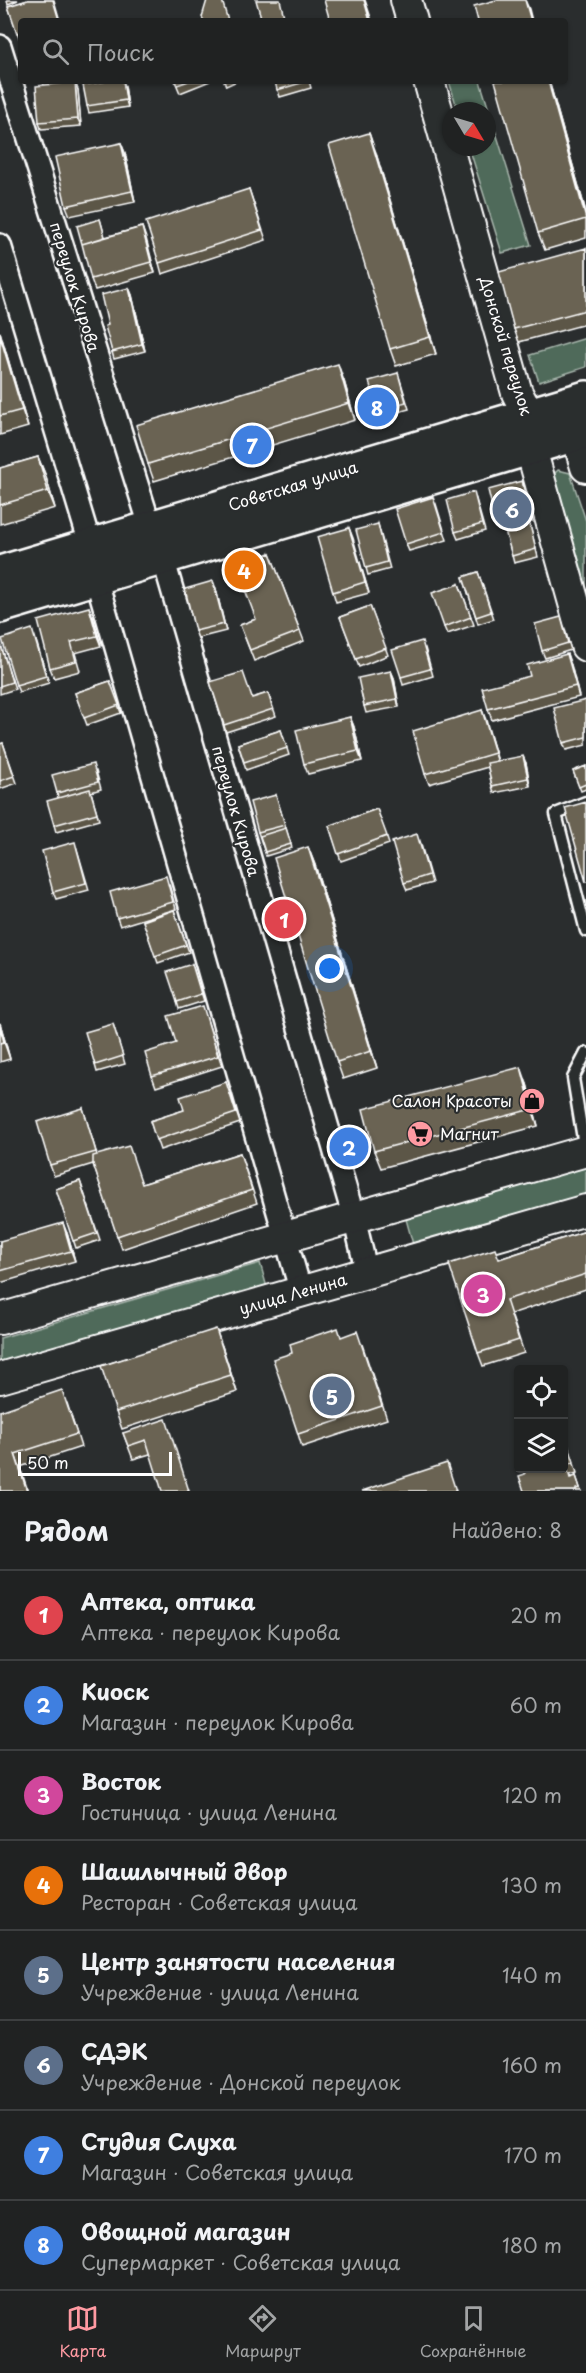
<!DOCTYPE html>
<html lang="ru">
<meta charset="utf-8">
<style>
body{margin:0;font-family:"Playpen Sans",sans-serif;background:#282a2a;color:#f1f3f6}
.controls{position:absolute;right:18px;bottom:18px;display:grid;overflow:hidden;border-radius:6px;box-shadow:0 2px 4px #0004}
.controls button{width:54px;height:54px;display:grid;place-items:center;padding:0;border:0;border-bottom:2px solid #3d3f40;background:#202222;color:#f1f3f6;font:30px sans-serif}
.compass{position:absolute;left:442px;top:102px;width:54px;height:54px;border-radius:50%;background:#202222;box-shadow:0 2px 4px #0004;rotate:128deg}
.scale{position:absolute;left:18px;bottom:15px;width:154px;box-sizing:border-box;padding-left:6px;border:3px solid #fff;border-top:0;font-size:16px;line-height:21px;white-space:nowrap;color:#fff;-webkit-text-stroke:4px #2a2d2e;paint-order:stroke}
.you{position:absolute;left:330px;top:969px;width:21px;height:21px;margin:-15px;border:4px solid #fff;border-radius:50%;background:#1a73e8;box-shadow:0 0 0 9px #1a73e833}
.badge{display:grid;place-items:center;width:39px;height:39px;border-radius:50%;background:#ff9aa2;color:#fff;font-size:20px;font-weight:700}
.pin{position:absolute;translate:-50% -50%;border:3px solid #fff;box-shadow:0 2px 6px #0006}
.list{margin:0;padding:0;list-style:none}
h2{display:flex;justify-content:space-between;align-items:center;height:78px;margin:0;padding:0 24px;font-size:26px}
h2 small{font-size:20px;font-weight:400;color:#a2a4a5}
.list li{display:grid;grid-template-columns:39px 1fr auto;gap:18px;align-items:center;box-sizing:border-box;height:90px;padding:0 24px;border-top:2px solid #3d3f40}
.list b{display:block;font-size:22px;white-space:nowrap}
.list p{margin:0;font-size:20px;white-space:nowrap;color:#a2a4a5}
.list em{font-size:20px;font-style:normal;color:#a2a4a5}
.icon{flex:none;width:33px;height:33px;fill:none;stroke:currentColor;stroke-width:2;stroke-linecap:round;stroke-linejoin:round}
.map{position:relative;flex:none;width:586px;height:1491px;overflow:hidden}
.search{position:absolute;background:#202222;box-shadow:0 2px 4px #0004;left:18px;right:18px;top:18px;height:66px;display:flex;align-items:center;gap:15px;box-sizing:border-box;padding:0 21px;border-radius:6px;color:#a2a4a5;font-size:22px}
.sheet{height:798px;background:#202222}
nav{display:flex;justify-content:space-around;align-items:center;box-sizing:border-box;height:84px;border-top:2px solid #3d3f40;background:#202222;font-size:16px;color:#a2a4a5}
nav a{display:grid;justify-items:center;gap:3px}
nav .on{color:#ff9aa2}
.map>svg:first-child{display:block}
</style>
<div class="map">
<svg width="586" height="1491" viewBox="0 0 586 1491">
<rect width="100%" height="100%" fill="#2a2d2e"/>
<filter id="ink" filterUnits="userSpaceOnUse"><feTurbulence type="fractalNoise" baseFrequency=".0167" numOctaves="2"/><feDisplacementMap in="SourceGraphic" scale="12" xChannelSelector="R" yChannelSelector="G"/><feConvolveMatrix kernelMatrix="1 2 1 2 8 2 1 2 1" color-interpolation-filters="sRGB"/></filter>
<g filter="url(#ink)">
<path fill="#4f6b5a" stroke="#a7b5ac" stroke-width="1.5" d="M 449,81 L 480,81 L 531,245 L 502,253 L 469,147 L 487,147 L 487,111 L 458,111 Z
M 586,338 L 586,367 L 539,382 L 530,355 Z
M 558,470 L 570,473 L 586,521 L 586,613 L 552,476 Z
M 586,1167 L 586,1200 L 414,1248 L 406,1219 Z
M 260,1263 L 268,1291 L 0,1368 L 0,1338 Z"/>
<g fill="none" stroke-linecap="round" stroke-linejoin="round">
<g stroke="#fff" stroke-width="15">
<path id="lane" d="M 586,802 L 556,814 L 586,931
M 585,1151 L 573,1078 L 586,1053"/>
</g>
<g stroke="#fff" stroke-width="26">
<path id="street" d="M 0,46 L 151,529
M 0,245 L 91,547
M 163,558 L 354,1218 L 367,1273
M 96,578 L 301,1292"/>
</g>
<g stroke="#fff" stroke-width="34">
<path id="secondary" d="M 406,0 L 412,21
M 429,81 L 517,393 L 528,414 L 576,434 L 586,467
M 531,449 L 586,646
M 0,1319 L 586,1151
M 0,1378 L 586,1210"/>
</g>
<g stroke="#fff" stroke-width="38">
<path id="primary" d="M 0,573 L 586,398
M 0,606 L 586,431"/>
</g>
<use href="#lane" stroke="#2a2d2e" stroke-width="10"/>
<use href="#street" stroke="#2a2d2e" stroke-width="21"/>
<use href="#secondary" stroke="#2a2d2e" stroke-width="30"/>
<use href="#primary" stroke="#2a2d2e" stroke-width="33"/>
</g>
<path fill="#5c5647" stroke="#fff" stroke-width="1.5" d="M 7,0 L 18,0 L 8,4 Z
M 28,0 L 54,0 L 60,21 L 21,21 L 21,40 L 20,40 L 8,6 Z
M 42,81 L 63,81 L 44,85 Z
M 175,81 L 210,81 L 180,93 Z
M 224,81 L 237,81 L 226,86 Z
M 275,81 L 309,81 L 311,88 L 280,97 Z
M 549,81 L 586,212 L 586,238 L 545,250 L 538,233 Z
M 75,82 L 78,90 L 81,126 L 41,129 L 39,122 Z
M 125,86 L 128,107 L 89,113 L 87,106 Z
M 121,143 L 125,153 L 135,202 L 70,216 L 66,206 Z
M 375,150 L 436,354 L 396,366 L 390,349 Z
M 249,189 L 266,240 L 162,274 L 159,263 Z
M 100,219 L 105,237 L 142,227 L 155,273 L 95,290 L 91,279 Z
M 586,248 L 586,324 L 519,342 L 514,329 Z
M 129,288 L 132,295 L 145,351 L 114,359 L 112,352 L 108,325 Z
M 0,332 L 28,427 L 0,435 Z
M 398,373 L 409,409 L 380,417 L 377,410 Z
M 344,381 L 355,420 L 154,481 L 148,464 Z
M 38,457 L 45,474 L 55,508 L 0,524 L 0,468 Z
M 524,488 L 533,522 L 529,522 L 538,557 L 514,563 L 505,528 L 499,530 L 496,523 Z
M 476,499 L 485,531 L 458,539 L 455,532 Z
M 436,504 L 447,540 L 409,551 L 406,544 Z
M 378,524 L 390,569 L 368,575 L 366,568 Z
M 349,528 L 369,593 L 336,602 L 333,592 Z
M 270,553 L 304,641 L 254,661 L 240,625 L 256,619 Z
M 478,572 L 494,619 L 478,624 L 463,577 Z
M 459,584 L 474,625 L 447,634 L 444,627 Z
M 216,589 L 226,631 L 198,638 L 195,631 Z
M 370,606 L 388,655 L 359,667 L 340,617 Z
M 93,617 L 101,646 L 75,653 L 80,671 L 54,678 L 50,668 Z
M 563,624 L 571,650 L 545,658 L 542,651 Z
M 35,637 L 49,683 L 19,692 L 16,685 Z
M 0,642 L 15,689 L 0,694 Z
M 425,648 L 433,676 L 403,685 L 401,677 Z
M 571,665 L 579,697 L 492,720 L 488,709 L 530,676 Z
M 391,671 L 394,678 L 399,707 L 366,713 L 364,706 Z
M 110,681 L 121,713 L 87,725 L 75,693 Z
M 210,682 L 252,698 L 268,693 L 276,716 L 226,732 Z
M 586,700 L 586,745 L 566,750 L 563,743 Z
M 482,710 L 498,761 L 526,763 L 530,786 L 494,793 L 492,786 L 488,767 L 429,784 L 425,774 Z
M 350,717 L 354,727 L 362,761 L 308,774 L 304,764 Z
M 281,730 L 289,755 L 246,770 L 238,744 Z
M 3,743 L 17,783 L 0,789 L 0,744 Z
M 586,766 L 586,789 L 581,791 L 573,771 Z
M 96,771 L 101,789 L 91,792 L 99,820 L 56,832 L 54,825 L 58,798 L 57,793 Z
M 276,795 L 292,848 L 266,856 L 258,832 Z
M 377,809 L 389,844 L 341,861 L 329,826 Z
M 420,841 L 432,883 L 407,890 L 404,883 Z
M 308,847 L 315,865 L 377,1068 L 343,1079 L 337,1062 Z
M 77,849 L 89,890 L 56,899 L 53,892 Z
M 169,884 L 176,909 L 120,926 L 117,918 Z
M 174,910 L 189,952 L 158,963 L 143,921 Z
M 192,964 L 204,1001 L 179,1009 L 177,1002 Z
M 206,1016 L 222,1066 L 156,1087 L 152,1076 L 176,1043 Z
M 0,1023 L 10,1059 L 0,1062 Z
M 113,1024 L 125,1064 L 97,1072 L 95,1065 Z
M 226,1082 L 240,1123 L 160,1150 L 150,1121 L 184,1110 Z
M 527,1084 L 538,1126 L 381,1168 L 374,1151 Z
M 83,1108 L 97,1155 L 142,1184 L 240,1153 L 257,1203 L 122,1249 L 93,1164 L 54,1176 L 50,1165 Z
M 80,1181 L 100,1240 L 76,1248 L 56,1189 Z
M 586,1231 L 586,1289 L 511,1314 L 524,1353 L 483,1366 L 478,1353 L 499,1259 Z
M 67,1233 L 75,1261 L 0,1283 L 0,1241 Z
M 341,1337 L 362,1344 L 387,1419 L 302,1447 L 298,1434 Z
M 222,1346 L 237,1392 L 122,1429 L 116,1412 Z
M 67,1403 L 81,1447 L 20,1467 L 28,1491 L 0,1411 Z
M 170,1432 L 150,1454 L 133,1459 L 123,1433 Z
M 565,1435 L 577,1473 L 570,1475 L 571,1478 L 576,1476 L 581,1491 L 524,1491 L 525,1474 Z"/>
<path fill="#4b463a" stroke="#fff" stroke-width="1.5" d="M 364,0 L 365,0 L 372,21 L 370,21 Z
M 525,0 L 529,9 L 532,21 L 531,21 Z
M 123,81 L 125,86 L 128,107 L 126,100 Z
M 548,81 L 549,81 L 586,212 L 586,216 Z
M 75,82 L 78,90 L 81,126 L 78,119 Z
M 369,133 L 375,150 L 436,354 L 430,337 Z
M 121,143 L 125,153 L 135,202 L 132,191 Z
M 142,227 L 146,238 L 155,273 L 151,262 Z
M 129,288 L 132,295 L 145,351 L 142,344 Z
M 0,332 L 28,427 L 22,410 L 0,336 Z
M 338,364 L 344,381 L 355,420 L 349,403 Z
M 38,457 L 45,474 L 55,508 L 48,491 Z
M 522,481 L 524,488 L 533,522 L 530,514 Z
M 349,528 L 353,538 L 369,593 L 365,582 Z
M 213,581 L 216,589 L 226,631 L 224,624 Z
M 89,607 L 93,617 L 101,646 L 97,636 Z
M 567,654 L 571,665 L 579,697 L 576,686 Z
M 391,671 L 394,678 L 399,707 L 397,699 Z
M 482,710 L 486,720 L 498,763 L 495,753 Z
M 350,717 L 354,727 L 362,761 L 358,751 Z
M 523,756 L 526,763 L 530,786 L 528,778 Z
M 308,847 L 315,865 L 377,1068 L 371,1051 Z
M 0,1023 L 10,1059 L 4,1042 L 0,1027 Z
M 521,1067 L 527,1084 L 538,1126 L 532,1109 Z
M 63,1223 L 67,1233 L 75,1261 L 71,1251 Z
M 216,1329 L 222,1346 L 237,1392 L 231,1375 Z"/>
<path fill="#6b6453" stroke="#fff" stroke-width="1.5" d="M 28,0 L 53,0 L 59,20 L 56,21 L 21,21 L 21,32 L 17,33 L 8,6 Z
M 207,0 L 222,0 L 228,21 L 204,21 L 202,17 Z
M 256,0 L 280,0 L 285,21 L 262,21 Z
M 324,0 L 364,0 L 370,21 L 330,21 Z
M 496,0 L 525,0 L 531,21 L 478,21 L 474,6 Z
M 107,81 L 123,81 L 126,100 L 87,106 L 83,85 Z
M 175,81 L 189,81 L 177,85 Z
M 275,81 L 308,81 L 277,90 Z
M 495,81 L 548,81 L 586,219 L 538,233 Z
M 75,82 L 78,119 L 39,122 L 36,86 Z
M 369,133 L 430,337 L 390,349 L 329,145 Z
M 121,143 L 132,191 L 66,206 L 55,157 Z
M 249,189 L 262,230 L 159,263 L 146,222 Z
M 100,219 L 105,237 L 82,244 L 77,226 Z
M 142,227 L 151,262 L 91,279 L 82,244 Z
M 586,248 L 586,310 L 514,329 L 499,272 Z
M 129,288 L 142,344 L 112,352 L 105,326 L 108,325 L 101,295 Z
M 0,336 L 22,410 L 0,416 Z
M 338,364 L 349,403 L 148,464 L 136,425 Z
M 398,373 L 406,402 L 377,410 L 369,381 Z
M 38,457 L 48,491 L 0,505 L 0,468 Z
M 522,481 L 530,514 L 496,523 L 488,490 Z
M 474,492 L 482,524 L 455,532 L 447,500 Z
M 433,497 L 444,532 L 406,544 L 395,509 Z
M 529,521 L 536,549 L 512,556 L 504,527 Z
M 378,524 L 387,562 L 366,568 L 356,530 Z
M 349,528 L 365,582 L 333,592 L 317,537 Z
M 270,553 L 300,631 L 250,650 L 240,625 L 256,619 L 236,566 Z
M 478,572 L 491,612 L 476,617 L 463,577 Z
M 213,581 L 224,624 L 195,631 L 185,589 Z
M 459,584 L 471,617 L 444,627 L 432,593 Z
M 370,606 L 386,648 L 356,659 L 340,617 Z
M 89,607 L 97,636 L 71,642 L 76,661 L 50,668 L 38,621 Z
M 561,617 L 568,643 L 542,651 L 535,624 Z
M 32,629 L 46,676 L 16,685 L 2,639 Z
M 422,641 L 430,669 L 401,677 L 392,650 Z
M 0,642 L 12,682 L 0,686 Z
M 567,654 L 576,686 L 488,709 L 482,688 L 530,676 L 527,665 Z
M 391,671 L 397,699 L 364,706 L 358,678 Z
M 243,672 L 252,698 L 268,693 L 273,709 L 224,725 L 210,682 Z
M 110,681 L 119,705 L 84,718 L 75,693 Z
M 586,700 L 586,737 L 563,743 L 554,708 Z
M 482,710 L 495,753 L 425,774 L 413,731 Z
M 350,717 L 358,751 L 304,764 L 296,730 Z
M 281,730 L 287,748 L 244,762 L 238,744 Z
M 3,743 L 14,776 L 0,781 L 0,744 Z
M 523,756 L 528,778 L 492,786 L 487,763 Z
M 93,764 L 98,782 L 57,793 L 52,775 Z
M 586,766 L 586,784 L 579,787 L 573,771 Z
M 90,789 L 97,813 L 54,825 L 47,801 Z
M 276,795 L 285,825 L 258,832 L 250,802 Z
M 586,802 L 586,882 L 565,808 Z
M 377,809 L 387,836 L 338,854 L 329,826 Z
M 286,828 L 291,844 L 265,852 L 260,836 Z
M 417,834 L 429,875 L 404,883 L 392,842 Z
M 75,842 L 86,883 L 53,892 L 42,851 Z
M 308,847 L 371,1051 L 337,1062 L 274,858 Z
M 166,876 L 173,902 L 117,918 L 110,892 Z
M 174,910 L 186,945 L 155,956 L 143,921 Z
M 192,964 L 201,994 L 177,1002 L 167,972 Z
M 203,1006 L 218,1056 L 152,1076 L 145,1053 L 176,1043 L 168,1016 Z
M 113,1024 L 123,1056 L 95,1065 L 85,1032 Z
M 0,1027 L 4,1042 L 0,1043 Z
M 521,1067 L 532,1109 L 374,1151 L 363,1109 Z
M 226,1082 L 236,1113 L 156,1140 L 150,1121 L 184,1110 L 180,1097 Z
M 83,1108 L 96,1152 L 50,1165 L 37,1122 Z
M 129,1146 L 142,1184 L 240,1153 L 252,1190 L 117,1236 L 93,1164 L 93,1156 Z
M 80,1181 L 97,1233 L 73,1241 L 56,1189 Z
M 63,1223 L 71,1251 L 0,1271 L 0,1241 Z
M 586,1231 L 586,1274 L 506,1300 L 519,1340 L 478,1353 L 449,1264 L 495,1249 L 499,1259 Z
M 338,1328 L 341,1337 L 357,1331 L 382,1406 L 298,1434 L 273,1359 L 292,1353 L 290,1344 Z
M 216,1329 L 231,1375 L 116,1412 L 101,1366 Z
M 62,1390 L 77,1434 L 15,1454 L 27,1491 L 0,1491 L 0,1411 Z
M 166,1419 L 189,1491 L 162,1491 L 146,1440 L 128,1446 L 123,1433 Z
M 564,1435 L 565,1435 L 574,1462 L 566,1465 L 570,1478 L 576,1476 L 580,1488 L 576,1489 L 576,1491 L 524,1491 L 519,1476 L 525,1474 L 523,1468 L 564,1468 Z
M 447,1463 L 456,1491 L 362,1491 Z"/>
</g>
<defs>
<g id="shop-disc" transform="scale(1.35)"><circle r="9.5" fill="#ff9aa2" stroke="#2a2d2e"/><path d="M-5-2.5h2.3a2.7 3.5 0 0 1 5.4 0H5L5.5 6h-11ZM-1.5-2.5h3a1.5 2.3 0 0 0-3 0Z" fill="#111"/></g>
<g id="supermarket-disc" transform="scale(1.35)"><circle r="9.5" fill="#ff9aa2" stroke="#2a2d2e"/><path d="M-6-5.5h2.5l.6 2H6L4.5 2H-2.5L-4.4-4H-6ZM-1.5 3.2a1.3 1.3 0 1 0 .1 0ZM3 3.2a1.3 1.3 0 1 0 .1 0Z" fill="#111"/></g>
</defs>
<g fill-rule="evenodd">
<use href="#shop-disc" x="532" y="1101"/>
<use href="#supermarket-disc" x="420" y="1134"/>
</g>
<g text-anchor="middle" stroke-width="4.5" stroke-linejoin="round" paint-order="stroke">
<g font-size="16" fill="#fff" stroke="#2a2d2e">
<text transform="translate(75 287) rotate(73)" y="6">переулок Кирова</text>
<text transform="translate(506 346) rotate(73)" y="6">Донской переулок</text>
<text transform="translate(293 486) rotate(-17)" y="6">Советская улица</text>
<text transform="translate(236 811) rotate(74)" y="6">переулок Кирова</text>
<text transform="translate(293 1294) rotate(-16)" y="6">улица Ленина</text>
</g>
<g font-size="16" fill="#fff" stroke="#2a2d2e" text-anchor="end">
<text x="512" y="1107">Салон Красоты</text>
<text x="440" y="1140" text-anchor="start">Магнит</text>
</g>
</g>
</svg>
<div class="controls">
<button><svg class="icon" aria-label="locate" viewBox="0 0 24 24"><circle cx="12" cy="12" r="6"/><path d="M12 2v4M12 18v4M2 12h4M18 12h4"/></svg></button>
<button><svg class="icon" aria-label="layers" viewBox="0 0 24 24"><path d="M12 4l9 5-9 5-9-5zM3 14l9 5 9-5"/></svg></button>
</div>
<svg class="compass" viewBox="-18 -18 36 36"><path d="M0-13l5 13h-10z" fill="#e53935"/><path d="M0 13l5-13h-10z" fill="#a2a4a5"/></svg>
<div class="scale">50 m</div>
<div class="you"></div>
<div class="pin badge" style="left:284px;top:919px;background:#e0444e">1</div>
<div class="pin badge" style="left:349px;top:1147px;background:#3f7fe0">2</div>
<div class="pin badge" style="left:483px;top:1294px;background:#d1479c">3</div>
<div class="pin badge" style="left:244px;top:570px;background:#e8710a">4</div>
<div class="pin badge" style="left:332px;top:1396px;background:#5c6f8a">5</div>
<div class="pin badge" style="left:512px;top:509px;background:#5c6f8a">6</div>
<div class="pin badge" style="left:252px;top:445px;background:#3f7fe0">7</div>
<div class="pin badge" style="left:377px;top:407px;background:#3f7fe0">8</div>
<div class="search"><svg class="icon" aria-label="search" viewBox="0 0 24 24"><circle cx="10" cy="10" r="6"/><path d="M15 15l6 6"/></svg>Поиск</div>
</div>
<section class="sheet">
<h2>Рядом<small>Найдено: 8</small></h2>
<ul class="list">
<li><span class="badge" style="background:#e0444e">1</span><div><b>Аптека, оптика</b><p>Аптека · переулок Кирова</p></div><em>20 m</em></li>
<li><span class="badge" style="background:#3f7fe0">2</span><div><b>Киоск</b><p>Магазин · переулок Кирова</p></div><em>60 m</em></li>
<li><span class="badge" style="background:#d1479c">3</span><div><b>Восток</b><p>Гостиница · улица Ленина</p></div><em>120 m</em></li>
<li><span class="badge" style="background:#e8710a">4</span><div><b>Шашлычный двор</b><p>Ресторан · Советская улица</p></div><em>130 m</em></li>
<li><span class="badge" style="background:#5c6f8a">5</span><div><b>Центр занятости населения</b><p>Учреждение · улица Ленина</p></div><em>140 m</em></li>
<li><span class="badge" style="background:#5c6f8a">6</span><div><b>СДЭК</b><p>Учреждение · Донской переулок</p></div><em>160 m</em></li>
<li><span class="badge" style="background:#3f7fe0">7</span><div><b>Студия Слуха</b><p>Магазин · Советская улица</p></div><em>170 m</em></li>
<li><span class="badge" style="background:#3f7fe0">8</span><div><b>Овощной магазин</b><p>Супермаркет · Советская улица</p></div><em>180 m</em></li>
</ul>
</section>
<nav>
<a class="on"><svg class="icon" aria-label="map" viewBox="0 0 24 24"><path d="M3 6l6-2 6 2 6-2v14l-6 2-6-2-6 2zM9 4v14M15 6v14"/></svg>Карта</a>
<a><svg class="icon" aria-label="directions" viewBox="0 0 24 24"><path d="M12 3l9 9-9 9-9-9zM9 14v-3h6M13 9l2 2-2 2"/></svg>Маршрут</a>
<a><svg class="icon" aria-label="saved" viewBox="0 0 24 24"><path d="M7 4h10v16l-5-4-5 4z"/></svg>Сохранённые</a>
</nav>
